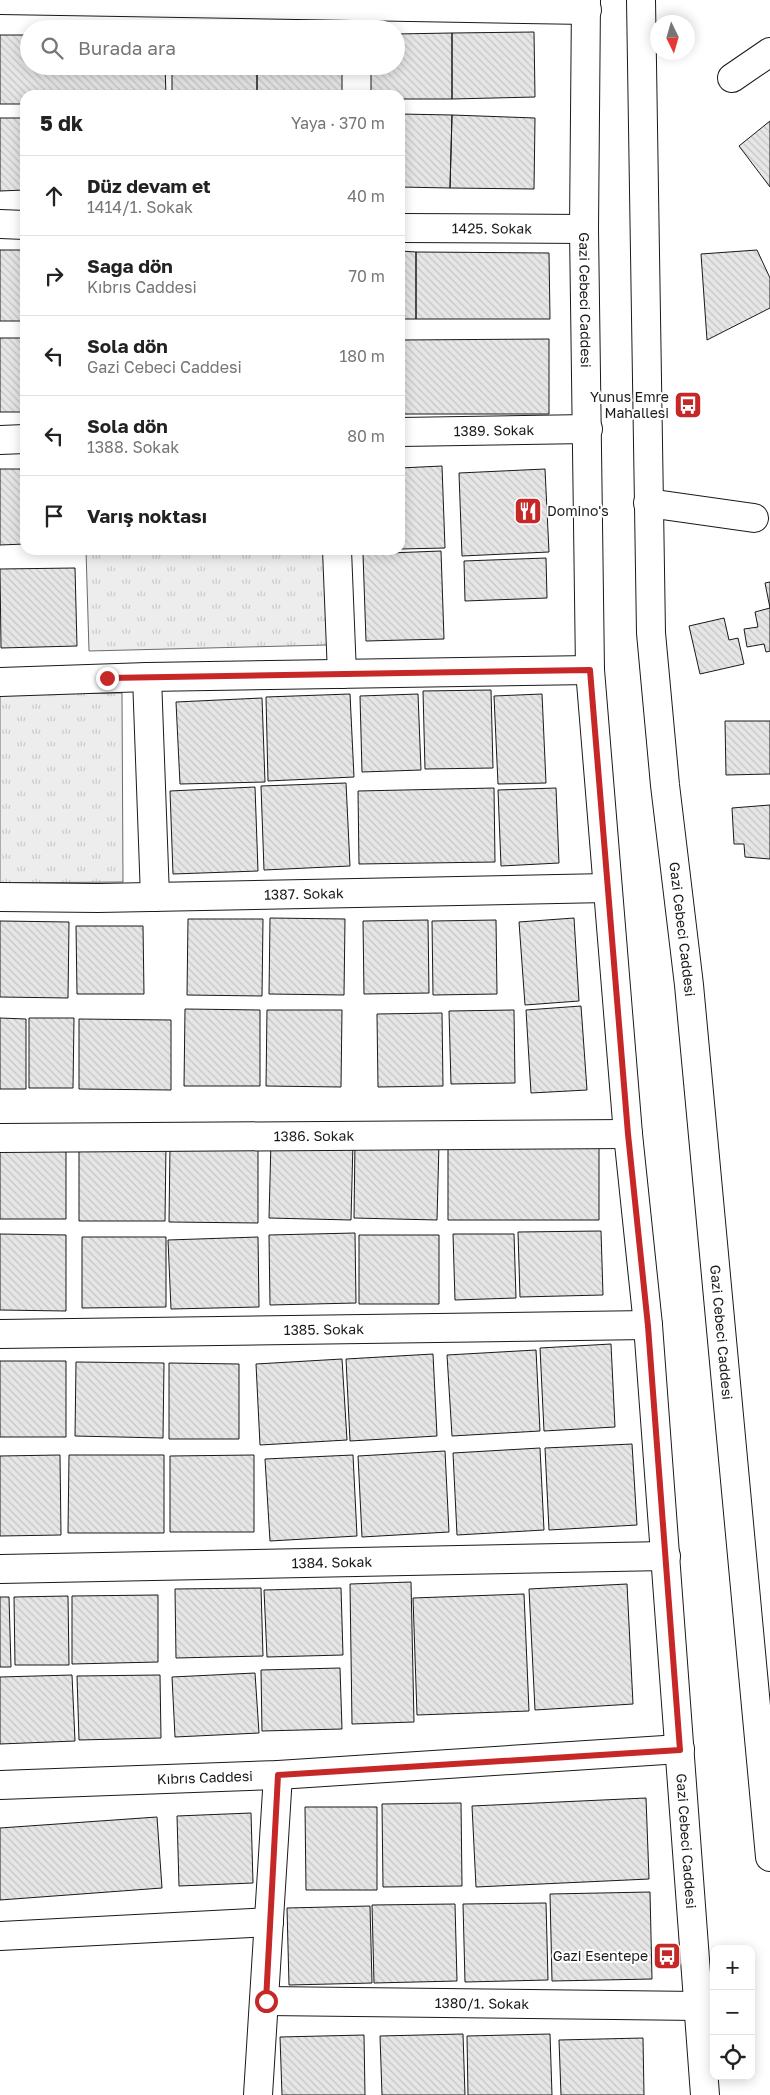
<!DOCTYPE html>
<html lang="tr">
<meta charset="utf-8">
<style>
body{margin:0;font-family:"Golos Text",sans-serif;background:#f6f6f6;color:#222}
.controls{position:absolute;right:15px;bottom:15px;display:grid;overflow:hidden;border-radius:10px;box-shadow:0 2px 12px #0003}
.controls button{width:45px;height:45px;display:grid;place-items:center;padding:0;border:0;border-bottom:1px solid #e0e0e0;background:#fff;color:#222;font:25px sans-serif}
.compass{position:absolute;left:650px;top:15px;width:45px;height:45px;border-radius:50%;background:#fff;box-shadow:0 2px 12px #0003;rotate:175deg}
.stop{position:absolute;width:15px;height:15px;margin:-11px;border:4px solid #c62828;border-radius:50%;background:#fff}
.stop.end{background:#c62828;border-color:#fff;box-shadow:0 1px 5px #0008}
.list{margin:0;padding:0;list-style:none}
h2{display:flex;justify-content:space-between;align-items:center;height:65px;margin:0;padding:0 20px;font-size:21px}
h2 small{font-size:16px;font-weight:400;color:#767676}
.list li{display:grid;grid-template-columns:32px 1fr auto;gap:15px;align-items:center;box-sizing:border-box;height:80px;padding:0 20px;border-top:1px solid #e0e0e0}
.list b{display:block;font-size:19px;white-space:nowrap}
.list p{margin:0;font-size:16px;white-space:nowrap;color:#767676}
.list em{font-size:16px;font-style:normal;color:#767676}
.icon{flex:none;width:28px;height:28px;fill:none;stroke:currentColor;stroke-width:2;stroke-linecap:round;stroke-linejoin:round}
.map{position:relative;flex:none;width:770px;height:2095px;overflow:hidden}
.search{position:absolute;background:#fff;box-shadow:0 2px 12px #0003;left:20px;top:20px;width:385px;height:55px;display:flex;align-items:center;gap:12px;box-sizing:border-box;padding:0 18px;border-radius:28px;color:#767676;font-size:19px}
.panel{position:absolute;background:#fff;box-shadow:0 2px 12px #0003;left:20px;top:90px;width:385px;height:465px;border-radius:15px}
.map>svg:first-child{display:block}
</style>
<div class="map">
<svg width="770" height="2095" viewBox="0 0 770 2095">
<defs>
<pattern id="park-tufts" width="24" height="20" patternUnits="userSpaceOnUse" patternTransform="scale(1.25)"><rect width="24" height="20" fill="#ededed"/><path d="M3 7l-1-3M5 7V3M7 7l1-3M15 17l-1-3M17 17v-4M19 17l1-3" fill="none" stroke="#cbcbcb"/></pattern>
<pattern id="building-back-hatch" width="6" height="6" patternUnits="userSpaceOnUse" patternTransform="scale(1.25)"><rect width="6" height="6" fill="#e6e6e6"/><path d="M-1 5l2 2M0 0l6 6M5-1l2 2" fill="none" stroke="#c5c5c5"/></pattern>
</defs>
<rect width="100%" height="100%" fill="#fff"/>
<path fill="url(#park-tufts)" stroke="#6a6a6a" d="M 86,550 L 325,550 L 327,645 L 89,651 Z
M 122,693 L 123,882 L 0,883 L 0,694 Z"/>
<path fill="url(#building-back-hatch)" stroke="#1a1a1a" d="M 534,32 L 535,97 L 452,99 L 452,33 Z
M 452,33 L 452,99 L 400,99 L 400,95 L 371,95 L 371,66 L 396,66 L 396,34 Z
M 0,35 L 29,35 L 29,66 L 165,66 L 166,95 L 25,95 L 25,104 L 0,104 Z
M 172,66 L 257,66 L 257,95 L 172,95 Z
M 257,66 L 342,66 L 342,95 L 257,95 Z
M 400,114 L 452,115 L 450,188 L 400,187 Z
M 452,115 L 535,118 L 534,189 L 450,188 Z
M 0,118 L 25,118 L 25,190 L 0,191 Z
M 770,121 L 770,187 L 739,146 Z
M 0,250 L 25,250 L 25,321 L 0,321 Z
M 757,250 L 770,278 L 770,308 L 707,340 L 701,254 Z
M 400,251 L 416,252 L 416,319 L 400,319 Z
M 416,252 L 549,253 L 550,319 L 416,319 Z
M 0,338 L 25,338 L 25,412 L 0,412 Z
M 549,339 L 549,414 L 400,414 L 400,340 Z
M 442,466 L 445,548 L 400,549 L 400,468 Z
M 0,469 L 25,469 L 25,544 L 0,545 Z
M 545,469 L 549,552 L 462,556 L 459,473 Z
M 441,551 L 444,639 L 366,641 L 363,554 Z
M 546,558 L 547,598 L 465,601 L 464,561 Z
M 75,568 L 77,646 L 1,648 L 0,569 Z
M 770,582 L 770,651 L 766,652 L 764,644 L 747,647 L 744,629 L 758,627 L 755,612 L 770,608 L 765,583 Z
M 724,618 L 729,640 L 738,638 L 744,664 L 700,674 L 689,626 Z
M 491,690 L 493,768 L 425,769 L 423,691 Z
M 350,694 L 354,777 L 268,781 L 266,697 Z
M 418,694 L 421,770 L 362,772 L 360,696 Z
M 542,694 L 546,783 L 498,784 L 494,696 Z
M 262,698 L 265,782 L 180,784 L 176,702 Z
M 725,721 L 770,721 L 770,774 L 726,775 Z
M 346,783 L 350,866 L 264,870 L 261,786 Z
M 255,787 L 258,871 L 173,874 L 170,791 Z
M 494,788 L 495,862 L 359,864 L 358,791 Z
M 556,788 L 559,863 L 501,866 L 498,790 Z
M 770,805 L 770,859 L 745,857 L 744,844 L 734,844 L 732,808 Z
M 270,918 L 345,919 L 344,995 L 269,994 Z
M 574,918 L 579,1001 L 525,1005 L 519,922 Z
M 188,919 L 263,919 L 262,996 L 187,995 Z
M 428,920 L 429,993 L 364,994 L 363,921 Z
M 496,920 L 497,994 L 433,995 L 432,921 Z
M 0,921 L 69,922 L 68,998 L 0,997 Z
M 76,926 L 143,926 L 144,994 L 77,994 Z
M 581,1006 L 587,1090 L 531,1093 L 526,1010 Z
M 185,1009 L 260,1010 L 260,1086 L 184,1086 Z
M 267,1010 L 342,1010 L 341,1087 L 266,1086 Z
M 514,1010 L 515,1083 L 451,1084 L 449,1011 Z
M 442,1013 L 443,1086 L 378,1087 L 377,1014 Z
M 0,1018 L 26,1019 L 26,1089 L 0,1089 Z
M 29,1018 L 74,1018 L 73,1088 L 29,1088 Z
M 79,1019 L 171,1020 L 171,1090 L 79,1089 Z
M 271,1141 L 353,1142 L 351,1220 L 269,1218 Z
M 355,1142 L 439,1143 L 437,1220 L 354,1218 Z
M 0,1143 L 66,1144 L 66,1219 L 0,1219 Z
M 448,1143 L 599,1144 L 599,1220 L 448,1220 Z
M 79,1144 L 166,1144 L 165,1221 L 79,1221 Z
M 170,1145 L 258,1146 L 258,1223 L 169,1222 Z
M 601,1231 L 603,1295 L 520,1297 L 518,1232 Z
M 355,1233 L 356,1303 L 270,1305 L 269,1235 Z
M 0,1234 L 66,1235 L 66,1311 L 0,1310 Z
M 453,1234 L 514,1234 L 516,1298 L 455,1300 Z
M 359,1235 L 439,1235 L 439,1304 L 359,1304 Z
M 82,1237 L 166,1237 L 166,1307 L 82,1308 Z
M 258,1237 L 259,1307 L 171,1309 L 168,1240 Z
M 611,1344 L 615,1427 L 544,1431 L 540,1348 Z
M 536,1350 L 540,1431 L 452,1436 L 447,1355 Z
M 433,1354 L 437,1436 L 350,1441 L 346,1359 Z
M 342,1359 L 347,1440 L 260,1445 L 256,1364 Z
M 0,1361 L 66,1361 L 66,1437 L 0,1437 Z
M 76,1362 L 164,1363 L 163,1438 L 75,1436 Z
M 169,1363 L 239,1364 L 239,1439 L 169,1439 Z
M 632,1444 L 637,1525 L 549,1530 L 545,1448 Z
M 540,1448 L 544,1530 L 457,1535 L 453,1453 Z
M 445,1451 L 449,1532 L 362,1537 L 358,1456 Z
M 60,1455 L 61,1535 L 0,1536 L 0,1456 Z
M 69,1455 L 164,1455 L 164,1533 L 68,1533 Z
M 254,1455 L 254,1532 L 170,1532 L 170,1456 Z
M 353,1455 L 357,1536 L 270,1541 L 265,1459 Z
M 411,1582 L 414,1722 L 352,1724 L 350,1584 Z
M 627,1584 L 633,1704 L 535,1710 L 529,1589 Z
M 261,1588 L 263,1656 L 176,1658 L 175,1589 Z
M 341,1588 L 343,1655 L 267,1657 L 264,1590 Z
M 524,1594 L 529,1711 L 417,1715 L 413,1598 Z
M 158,1595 L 158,1662 L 72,1664 L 72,1596 Z
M 68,1596 L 69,1665 L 15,1665 L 14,1597 Z
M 0,1597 L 9,1597 L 11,1667 L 0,1667 Z
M 340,1668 L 342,1729 L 262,1731 L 261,1670 Z
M 255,1673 L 259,1733 L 175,1737 L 172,1677 Z
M 72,1675 L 75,1741 L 0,1744 L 0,1677 Z
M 160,1675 L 161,1738 L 79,1740 L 77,1676 Z
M 646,1798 L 649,1879 L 476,1887 L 472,1806 Z
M 461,1803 L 462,1886 L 383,1887 L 382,1804 Z
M 305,1807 L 377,1807 L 377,1890 L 306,1890 Z
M 251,1813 L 253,1883 L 179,1886 L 177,1816 Z
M 157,1817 L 162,1888 L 0,1900 L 0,1828 Z
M 650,1892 L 652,1979 L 552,1981 L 550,1894 Z
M 546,1903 L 548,1980 L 465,1982 L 463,1904 Z
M 455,1904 L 457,1981 L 374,1983 L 372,1905 Z
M 370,1906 L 372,1983 L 289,1985 L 287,1908 Z
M 463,2034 L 465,2095 L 382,2095 L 380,2036 Z
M 550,2034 L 552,2095 L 468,2095 L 467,2036 Z
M 364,2035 L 365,2095 L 282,2095 L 280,2037 Z
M 643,2038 L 644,2095 L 561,2095 L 559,2040 Z"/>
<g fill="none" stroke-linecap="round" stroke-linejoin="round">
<g stroke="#1a1a1a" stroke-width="30">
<g id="minor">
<path d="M 0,0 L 587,10"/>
<path d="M 732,78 L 770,52"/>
<path d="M 0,224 L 25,225"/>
<path id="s1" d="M 400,228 L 584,229"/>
<path id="s2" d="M 400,432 L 588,429"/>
<path d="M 0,440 L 25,439"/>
<path d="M 648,503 L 754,518"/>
<path d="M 337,550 L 342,674"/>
<path d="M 147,677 L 155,897"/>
<path d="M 0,682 L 147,677 L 590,670"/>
<path id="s3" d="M 0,897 L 98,898 L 607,888"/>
<path id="s4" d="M 0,1138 L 628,1134"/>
<path id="s5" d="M 0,1334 L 648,1325"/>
<path id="s6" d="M 0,1569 L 666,1556"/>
<path d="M 0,1936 L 269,1922"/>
<path id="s7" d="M 266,2001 L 698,2006"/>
<path d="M 258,2095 L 278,1775"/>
</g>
</g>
<g stroke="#1a1a1a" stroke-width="30">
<g id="major">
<path id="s8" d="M 586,0 L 584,229 L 590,670 L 628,1134 L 648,1325 L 705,2095"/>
<path id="s9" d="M 641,0 L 651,633 L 665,785 L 689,985 L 770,1857"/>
<path id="s10" d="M 0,1785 L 278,1775 L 680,1749"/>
</g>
</g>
<use href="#minor" stroke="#fff" stroke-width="28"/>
<use href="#major" stroke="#fff" stroke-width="28"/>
</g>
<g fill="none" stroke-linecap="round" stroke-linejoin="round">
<path stroke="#c62828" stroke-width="6" d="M 107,678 L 590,670 L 628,1134 L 648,1326 L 680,1750 L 278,1775 L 266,2001"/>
</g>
<defs>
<g id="bus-square" transform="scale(1.4375)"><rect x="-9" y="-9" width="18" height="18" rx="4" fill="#c62828" stroke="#fff"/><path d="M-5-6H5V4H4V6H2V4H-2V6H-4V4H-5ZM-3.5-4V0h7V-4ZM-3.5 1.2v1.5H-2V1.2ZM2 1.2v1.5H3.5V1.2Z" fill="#fff"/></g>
<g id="restaurant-square" transform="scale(1.4375)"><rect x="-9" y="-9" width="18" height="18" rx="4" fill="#c62828" stroke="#fff"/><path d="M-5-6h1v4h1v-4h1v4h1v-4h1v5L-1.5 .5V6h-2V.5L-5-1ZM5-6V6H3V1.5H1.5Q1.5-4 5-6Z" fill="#fff"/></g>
</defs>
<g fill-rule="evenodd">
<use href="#bus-square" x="688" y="405"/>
<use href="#restaurant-square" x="528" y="511"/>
<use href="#bus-square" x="667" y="1956"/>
</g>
<g text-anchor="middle" stroke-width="4" stroke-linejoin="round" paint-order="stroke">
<g font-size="14" fill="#1a1a1a" stroke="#fff">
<text dy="5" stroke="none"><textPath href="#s1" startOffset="92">1425. Sokak</textPath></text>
<text dy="5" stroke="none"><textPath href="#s8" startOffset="300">Gazi Cebeci Caddesi</textPath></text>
<text dy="5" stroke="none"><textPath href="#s2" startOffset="94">1389. Sokak</textPath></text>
<text dy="5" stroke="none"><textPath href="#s3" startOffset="304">1387. Sokak</textPath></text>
<text dy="5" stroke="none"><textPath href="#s9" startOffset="931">Gazi Cebeci Caddesi</textPath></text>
<text dy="5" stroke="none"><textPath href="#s4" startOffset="314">1386. Sokak</textPath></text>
<text dy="5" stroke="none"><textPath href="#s5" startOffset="324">1385. Sokak</textPath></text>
<text dy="5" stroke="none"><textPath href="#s9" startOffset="1336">Gazi Cebeci Caddesi</textPath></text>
<text dy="5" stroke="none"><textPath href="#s6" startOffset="332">1384. Sokak</textPath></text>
<text dy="5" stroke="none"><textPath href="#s10" startOffset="205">Kıbrıs Caddesi</textPath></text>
<text dy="5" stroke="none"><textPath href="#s8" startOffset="1845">Gazi Cebeci Caddesi</textPath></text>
<text dy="5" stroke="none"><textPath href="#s7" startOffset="216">1380/1. Sokak</textPath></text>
</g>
<g font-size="14" fill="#1a1a1a" stroke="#fff" text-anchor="end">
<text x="669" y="402">Yunus Emre<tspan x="669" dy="16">Mahallesi</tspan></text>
<text x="547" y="516" text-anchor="start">Domino's</text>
<text x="648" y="1961">Gazi Esentepe</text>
</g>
</g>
</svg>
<div class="controls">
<button>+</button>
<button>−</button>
<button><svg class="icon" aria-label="locate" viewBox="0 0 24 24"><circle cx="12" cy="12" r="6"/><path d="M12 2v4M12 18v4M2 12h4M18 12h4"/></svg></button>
</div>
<svg class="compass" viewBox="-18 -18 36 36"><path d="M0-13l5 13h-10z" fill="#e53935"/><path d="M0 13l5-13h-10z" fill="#767676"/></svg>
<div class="stop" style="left:266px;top:2001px"></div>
<div class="stop end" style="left:107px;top:678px"></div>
<div class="search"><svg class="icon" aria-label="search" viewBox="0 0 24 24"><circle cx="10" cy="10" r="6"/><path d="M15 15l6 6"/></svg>Burada ara</div>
<section class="panel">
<h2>5 dk<small>Yaya · 370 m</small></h2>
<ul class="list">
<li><svg class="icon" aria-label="ahead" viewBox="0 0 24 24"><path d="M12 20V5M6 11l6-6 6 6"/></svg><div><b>Düz devam et</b><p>1414/1. Sokak</p></div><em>40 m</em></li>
<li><svg class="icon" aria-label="right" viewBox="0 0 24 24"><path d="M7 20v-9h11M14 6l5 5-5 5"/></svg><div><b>Sağa dön</b><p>Kıbrıs Caddesi</p></div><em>70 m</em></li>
<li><svg class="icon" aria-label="left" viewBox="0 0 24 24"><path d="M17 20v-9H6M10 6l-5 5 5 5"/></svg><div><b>Sola dön</b><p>Gazi Cebeci Caddesi</p></div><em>180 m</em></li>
<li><svg class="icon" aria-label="left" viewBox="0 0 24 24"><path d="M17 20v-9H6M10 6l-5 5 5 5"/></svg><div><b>Sola dön</b><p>1388. Sokak</p></div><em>80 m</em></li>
<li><svg class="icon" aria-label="arrive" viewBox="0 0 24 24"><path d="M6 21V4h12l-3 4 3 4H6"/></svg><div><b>Varış noktası</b></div></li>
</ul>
</section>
</div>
